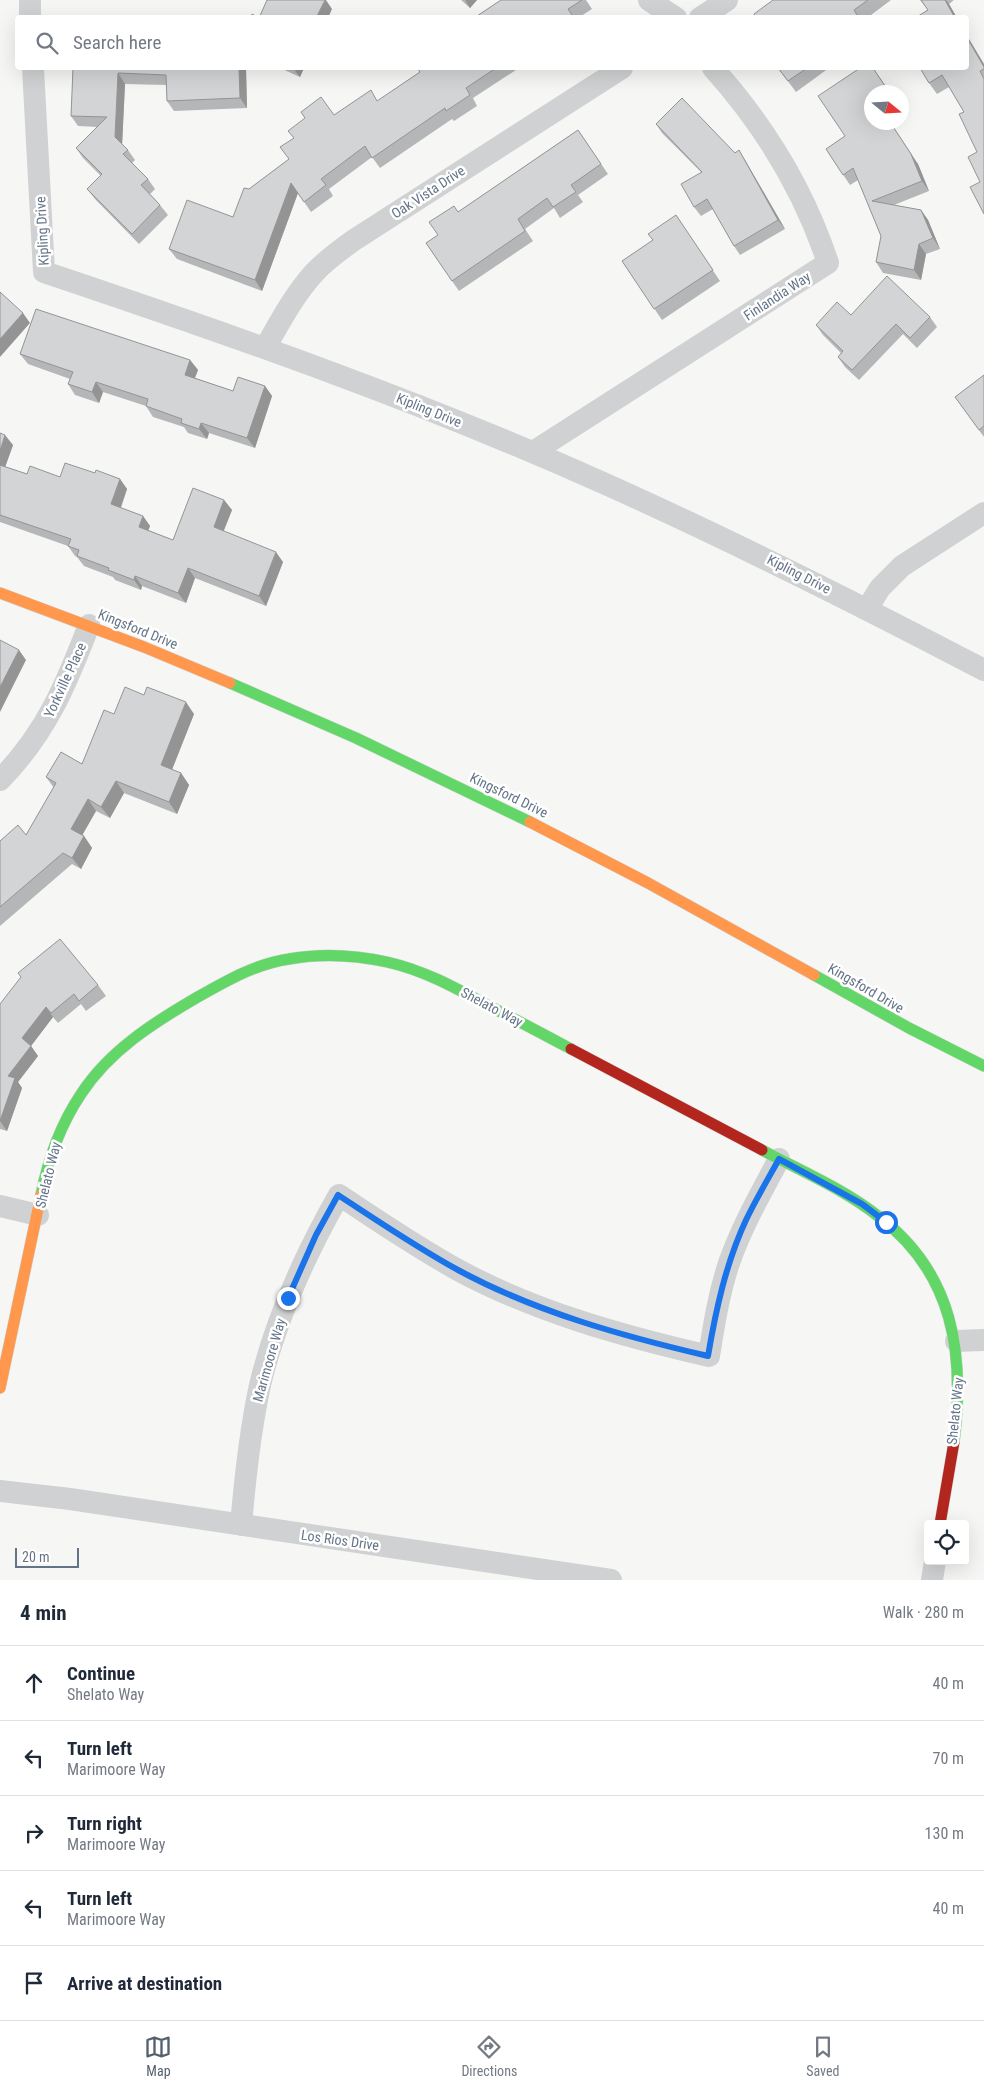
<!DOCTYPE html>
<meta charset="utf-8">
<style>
body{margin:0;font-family:"Roboto Condensed",sans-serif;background:#f2f2f3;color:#1f2937}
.controls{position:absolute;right:15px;bottom:15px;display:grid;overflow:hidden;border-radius:5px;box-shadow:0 5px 20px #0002}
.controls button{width:45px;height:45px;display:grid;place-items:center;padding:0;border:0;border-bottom:1px solid #e0e1e3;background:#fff;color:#1f2937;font:25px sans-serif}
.compass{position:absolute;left:864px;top:85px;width:45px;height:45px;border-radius:50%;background:#fff;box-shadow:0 5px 20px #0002;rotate:108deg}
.scale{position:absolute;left:15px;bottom:12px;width:64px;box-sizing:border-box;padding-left:5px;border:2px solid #647488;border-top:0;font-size:14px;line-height:18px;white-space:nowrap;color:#647488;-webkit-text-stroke:4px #fff;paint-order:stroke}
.stop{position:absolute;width:15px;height:15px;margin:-11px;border:4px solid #1a73e8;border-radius:50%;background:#fff}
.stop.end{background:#1a73e8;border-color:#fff;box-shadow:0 1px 5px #0008}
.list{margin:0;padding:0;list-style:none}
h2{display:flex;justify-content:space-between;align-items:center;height:65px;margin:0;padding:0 20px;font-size:21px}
h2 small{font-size:16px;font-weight:400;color:#747a83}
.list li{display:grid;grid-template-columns:32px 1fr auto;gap:15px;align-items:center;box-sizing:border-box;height:75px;padding:0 20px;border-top:1px solid #e0e1e3}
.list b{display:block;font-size:19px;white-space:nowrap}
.list p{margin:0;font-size:16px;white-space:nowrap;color:#747a83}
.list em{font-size:16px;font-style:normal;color:#747a83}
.icon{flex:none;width:28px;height:28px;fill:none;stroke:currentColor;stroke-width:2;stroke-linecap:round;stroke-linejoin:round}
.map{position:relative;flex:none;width:984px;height:1580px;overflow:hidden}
.search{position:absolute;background:#fff;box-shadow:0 5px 20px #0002;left:15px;right:15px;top:15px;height:55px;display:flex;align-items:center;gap:12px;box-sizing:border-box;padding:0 18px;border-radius:5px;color:#747a83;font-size:19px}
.sheet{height:440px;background:#fff}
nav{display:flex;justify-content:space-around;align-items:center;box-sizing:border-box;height:70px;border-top:1px solid #e0e1e3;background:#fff;font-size:14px;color:#747a83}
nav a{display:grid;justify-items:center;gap:2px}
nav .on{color:#555f6d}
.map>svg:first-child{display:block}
</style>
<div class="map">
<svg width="984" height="1580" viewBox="0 0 984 1580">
<rect width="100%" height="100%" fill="#f6f7f5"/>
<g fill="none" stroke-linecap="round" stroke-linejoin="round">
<g stroke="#d2d5d6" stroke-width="12">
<path id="fast" d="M 230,683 L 356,738 L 530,822
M 814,975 L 909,1028 L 984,1066
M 762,1150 C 801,1171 844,1189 878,1216 C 954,1273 965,1354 954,1442
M 41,1195 C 48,1159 61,1124 81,1094 C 109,1051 153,1023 196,998 C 226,981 255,964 289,959 C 322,953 355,955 387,962 C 423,970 454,987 487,1005 C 515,1019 543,1034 571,1049"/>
</g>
<g stroke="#d2d5d6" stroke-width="12">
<path id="slow" d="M 0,593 L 144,647 L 230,683
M 530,822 L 648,883 L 814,975
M 0,1388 L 41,1195"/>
</g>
<g stroke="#d2d5d6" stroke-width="12">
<path id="jam" d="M 571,1049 L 762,1150
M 940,1524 L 954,1442"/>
</g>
<path stroke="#d0d1d2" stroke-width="22" d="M 30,0 L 30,18
M 649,0 L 676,18
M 700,18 L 727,0
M 33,68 L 44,272 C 232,335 420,401 601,482 C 731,540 858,604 984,670
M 265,348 C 280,322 294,295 314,273 C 326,260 340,250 354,240 L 622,68
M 533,452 L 828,263 C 804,190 764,125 713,68
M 867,609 L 880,588 L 902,566 L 984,513
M 0,780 C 46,733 66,685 89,625
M 0,1206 L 38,1215
M 956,1341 L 984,1340
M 0,1491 L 70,1499 L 611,1580
M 241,1525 C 245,1478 250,1431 260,1385 C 276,1318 305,1255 339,1195 C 378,1221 416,1247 458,1270 C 536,1312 622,1336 709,1356 C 714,1324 719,1293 729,1263 C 742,1226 761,1193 779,1159
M 932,1580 L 935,1561"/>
<use href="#fast" stroke="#63d668" stroke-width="11"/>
<use href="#slow" stroke="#ff974d" stroke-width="11"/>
<use href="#jam" stroke="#b3261e" stroke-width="11"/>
</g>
<path fill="#b5b6b7" d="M 461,0 L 477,0 L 470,8 Z
M 501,0 L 586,0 L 592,9 L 578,18 L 474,18 Z
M 773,0 L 891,0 L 867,18 L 756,18 Z
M 920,0 L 954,0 L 949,4 L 957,18 L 915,18 L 928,10 Z
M 984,64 L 984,214 L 980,182 L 977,152 L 964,112 L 949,87 L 937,94 L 929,83 L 920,68 Z
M 73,68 L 246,68 L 247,108 L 174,111 L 167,101 L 166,85 L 125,84 L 122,144 L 128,150 L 135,160 L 132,163 L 148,179 L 155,189 L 150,194 L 160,205 L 168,215 L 139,244 L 95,199 L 87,189 L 101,176 L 83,158 L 76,148 L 98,127 L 78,126 L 71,116 Z
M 280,68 L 304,68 L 300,77 Z
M 417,68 L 519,68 L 473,98 L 477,106 L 454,121 L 452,119 L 380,168 L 372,157 L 329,189 L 333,196 L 311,212 L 298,193 L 262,291 L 177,259 L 169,249 L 233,217 L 249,189 L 289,159 L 334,115 L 378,101 L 420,72 Z
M 778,68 L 829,68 L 796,92 Z
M 873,68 L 890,92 L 872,92 L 872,122 L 918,164 L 929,191 L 894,205 L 921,210 L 928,220 L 940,249 L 926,254 L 921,280 L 883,273 L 876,262 L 881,236 L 858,180 L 850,185 L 826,149 L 845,136 Z
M 656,124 L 735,153 L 739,150 L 745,160 L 785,229 L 740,255 L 734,246 L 713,209 L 701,216 L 694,207 L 701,172 L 662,133 Z
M 578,130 L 608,174 L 578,195 L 583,202 L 560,218 L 554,208 L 525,229 L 533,241 L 459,291 L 426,243 L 438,235 L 458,212 Z
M 676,215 L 720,281 L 662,320 L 622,261 L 653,240 Z
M 851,315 L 930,317 L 937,327 L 917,348 L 903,334 L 859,380 L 845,367 L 838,357 L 841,353 L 823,335 L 816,325 Z
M 20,354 L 190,360 L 198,370 L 195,378 L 233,391 L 265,386 L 272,396 L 255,448 L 209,433 L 207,439 L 188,433 L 184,427 L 153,417 L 146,406 L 103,392 L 99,403 L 75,395 L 68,384 L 70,379 L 28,364 Z
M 984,375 L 984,437 L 955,397 Z
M 0,433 L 13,445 L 5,467 L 27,474 L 60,477 L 95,473 L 120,479 L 127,489 L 121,508 L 143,516 L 150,526 L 148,530 L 173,540 L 224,500 L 232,510 L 223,531 L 283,562 L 266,606 L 195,578 L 186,603 L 142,586 L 141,590 L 115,580 L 113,577 L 84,566 L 77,557 L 75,556 L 68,546 L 0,522 Z
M 144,695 L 194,714 L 172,770 L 181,773 L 189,785 L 177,814 L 124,793 L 110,818 L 96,811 L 82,835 L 84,836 L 92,848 L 81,869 L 72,864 L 0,926 L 0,841 L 26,835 L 54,788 L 46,777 L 82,764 L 114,714 Z
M 98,985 L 106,996 L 86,1011 L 81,1004 L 58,1023 L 53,1017 L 31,1046 L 38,1056 L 18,1082 L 22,1088 L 7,1131 L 0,1129 L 0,1004 Z"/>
<path fill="#949495" d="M 325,0 L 326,0 L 332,9 L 328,18 L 316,18 Z
M 465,0 L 477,0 L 470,8 Z
M 945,0 L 946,0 L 949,4 L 957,18 L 955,18 Z
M 966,34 L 984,64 L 984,67 L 966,36 Z
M 239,68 L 246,68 L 247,108 L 240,98 Z
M 293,68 L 304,68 L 300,77 Z
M 118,73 L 125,84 L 122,147 L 115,137 Z
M 890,122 L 918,164 L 929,191 L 922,181 Z
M 739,150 L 745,160 L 785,229 L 778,220 Z
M 291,183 L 298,193 L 262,291 L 255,280 Z
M 921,210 L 928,220 L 940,249 L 933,238 Z
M 919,244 L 926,254 L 921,280 L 914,270 Z
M 23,313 L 30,323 L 0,357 L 0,339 Z
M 190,360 L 198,370 L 192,385 L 185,375 Z
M 96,382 L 103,392 L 99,403 L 92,392 Z
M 265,386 L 272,396 L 255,448 L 247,438 Z
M 201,423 L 209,433 L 207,439 L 199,429 Z
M 5,435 L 13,445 L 3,473 L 0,469 L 0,451 Z
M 120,479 L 127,489 L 118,515 L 111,504 Z
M 224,500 L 232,510 L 221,538 L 214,527 Z
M 143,516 L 150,526 L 146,537 L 139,527 Z
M 276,552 L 283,562 L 266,606 L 259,596 Z
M 188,568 L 195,578 L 186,603 L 178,593 Z
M 135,576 L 142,586 L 141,590 L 134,580 Z
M 19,650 L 26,660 L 0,712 L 0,687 Z
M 186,702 L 194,714 L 169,777 L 161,765 Z
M 181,773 L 189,785 L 177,814 L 169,802 Z
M 116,781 L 124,793 L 110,818 L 101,807 Z
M 88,799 L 96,811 L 79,841 L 71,829 Z
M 84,836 L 92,848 L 81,869 L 72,858 Z
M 46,1007 L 53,1017 L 31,1046 L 38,1056 L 18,1082 L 22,1088 L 7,1131 L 0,1121 L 8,1076 L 22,1038 Z"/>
<path fill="#d3d4d5" stroke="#949495" d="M 267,0 L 325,0 L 316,18 L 259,18 Z
M 501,0 L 582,0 L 568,9 L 574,18 L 474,18 Z
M 773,0 L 868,0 L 854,10 L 859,18 L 756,18 L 754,14 Z
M 921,0 L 945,0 L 955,18 L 915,18 L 928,10 Z
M 252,14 L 259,18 L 251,18 Z
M 966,36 L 984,67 L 984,69 L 980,71 L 984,79 L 984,214 L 970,187 L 980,182 L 968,157 L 977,152 L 959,114 L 964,112 L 942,75 L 929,83 L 920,68 L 966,68 Z
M 73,68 L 239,68 L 240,98 L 167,101 L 166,75 L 118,73 L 115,137 L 128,150 L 123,154 L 148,179 L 141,185 L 160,205 L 132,234 L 87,189 L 102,174 L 76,148 L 107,117 L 71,116 Z
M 417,68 L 496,68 L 466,88 L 470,95 L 446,111 L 445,108 L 372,158 L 365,146 L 321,179 L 326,185 L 304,202 L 291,183 L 255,280 L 169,249 L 187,200 L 233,217 L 244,188 L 249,189 L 289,159 L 280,147 L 294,138 L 288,131 L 305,118 L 301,112 L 321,97 L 334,115 L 371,90 L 377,101 L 420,72 Z
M 778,68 L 807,68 L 788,81 Z
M 860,68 L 873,68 L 885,86 L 875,92 L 872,92 L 872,122 L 890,122 L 911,154 L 922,181 L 872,201 L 921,210 L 933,238 L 919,244 L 914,270 L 876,262 L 881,236 L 853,168 L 843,175 L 826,149 L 845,136 L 818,96 Z
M 682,98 L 735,153 L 739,150 L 778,220 L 734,246 L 707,199 L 694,207 L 681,184 L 702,172 L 656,124 Z
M 578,130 L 601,164 L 571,185 L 576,192 L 553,207 L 547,198 L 518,219 L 525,231 L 452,281 L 426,243 L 438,235 L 429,222 L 454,206 L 458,212 Z
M 676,215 L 713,270 L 654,309 L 622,261 L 653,240 L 648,234 Z
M 887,276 L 930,317 L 910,338 L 896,324 L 852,370 L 838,357 L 843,351 L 816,325 L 837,302 L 851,315 Z
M 0,292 L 23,313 L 0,339 Z
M 36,309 L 190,360 L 185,375 L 233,391 L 238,377 L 265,386 L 247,438 L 201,423 L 199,429 L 181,423 L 182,419 L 146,406 L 148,399 L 96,382 L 92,392 L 68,384 L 73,372 L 20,354 Z
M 984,375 L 984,426 L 979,430 L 955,397 Z
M 0,433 L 5,435 L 0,451 Z
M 65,463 L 95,473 L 96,470 L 120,479 L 111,504 L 143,516 L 139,527 L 173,540 L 193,488 L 224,500 L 214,527 L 276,552 L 259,596 L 188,568 L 178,593 L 135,576 L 134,580 L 108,570 L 109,568 L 77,556 L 79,550 L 68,546 L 71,539 L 0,515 L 0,465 L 27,474 L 30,466 L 60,477 Z
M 0,640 L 19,650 L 0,687 Z
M 125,687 L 144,695 L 147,687 L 186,702 L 161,765 L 181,773 L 169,802 L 116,781 L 101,807 L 88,799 L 71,829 L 84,836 L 72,858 L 63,853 L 0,907 L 0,841 L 18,825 L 26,835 L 56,783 L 46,777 L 61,752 L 82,764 L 104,710 L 114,714 Z
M 60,939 L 98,985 L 79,1001 L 74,994 L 51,1013 L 46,1007 L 22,1038 L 31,1046 L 8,1076 L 15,1078 L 0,1121 L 0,1004 L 21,977 L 18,973 Z"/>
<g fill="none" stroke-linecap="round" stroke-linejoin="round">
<path stroke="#1a73e8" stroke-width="6" d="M 288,1298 L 316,1235 L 338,1195 C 378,1221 416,1247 458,1270 C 536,1312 622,1336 708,1356 C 716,1309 726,1263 746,1220 C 756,1199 768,1179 779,1159 L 862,1204 L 886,1222"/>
</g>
<g text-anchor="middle" stroke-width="5" stroke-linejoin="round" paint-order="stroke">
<g font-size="14" fill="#647488" stroke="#fff">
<text transform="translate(428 192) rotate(-33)" y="5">Oak Vista Drive</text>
<text transform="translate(42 231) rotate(-93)" y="5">Kipling Drive</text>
<text transform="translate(777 296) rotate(-33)" y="5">Finlandia Way</text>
<text transform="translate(429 410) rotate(22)" y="5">Kipling Drive</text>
<text transform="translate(799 574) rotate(27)" y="5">Kipling Drive</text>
<text transform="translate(138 629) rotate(22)" y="5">Kingsford Drive</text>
<text transform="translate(65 680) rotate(-65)" y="5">Yorkville Place</text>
<text transform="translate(509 795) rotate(26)" y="5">Kingsford Drive</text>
<text transform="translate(866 988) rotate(30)" y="5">Kingsford Drive</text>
<text transform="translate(492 1007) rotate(28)" y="5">Shelato Way</text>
<text transform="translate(48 1175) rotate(-76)" y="5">Shelato Way</text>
<text transform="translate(269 1360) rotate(-74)" y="5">Marimoore Way</text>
<text transform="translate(955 1411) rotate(-84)" y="5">Shelato Way</text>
<text transform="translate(340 1540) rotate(8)" y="5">Los Rios Drive</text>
</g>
</g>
</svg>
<div class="controls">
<button><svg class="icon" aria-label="locate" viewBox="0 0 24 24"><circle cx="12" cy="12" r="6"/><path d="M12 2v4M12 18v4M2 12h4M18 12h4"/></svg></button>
</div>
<svg class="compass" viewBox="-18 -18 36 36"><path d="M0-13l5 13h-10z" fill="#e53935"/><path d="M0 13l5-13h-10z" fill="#747a83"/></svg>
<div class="scale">20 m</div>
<div class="stop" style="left:886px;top:1222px"></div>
<div class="stop end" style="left:288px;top:1298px"></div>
<div class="search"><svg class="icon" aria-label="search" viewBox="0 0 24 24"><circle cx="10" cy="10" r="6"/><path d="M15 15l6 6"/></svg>Search here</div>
</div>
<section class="sheet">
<h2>4 min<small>Walk · 280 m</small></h2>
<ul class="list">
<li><svg class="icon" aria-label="ahead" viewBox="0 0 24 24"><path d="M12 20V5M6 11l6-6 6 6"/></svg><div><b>Continue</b><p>Shelato Way</p></div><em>40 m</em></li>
<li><svg class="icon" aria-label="left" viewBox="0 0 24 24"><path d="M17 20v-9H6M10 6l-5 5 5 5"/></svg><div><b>Turn left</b><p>Marimoore Way</p></div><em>70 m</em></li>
<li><svg class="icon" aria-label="right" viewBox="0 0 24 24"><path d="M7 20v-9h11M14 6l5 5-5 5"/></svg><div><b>Turn right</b><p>Marimoore Way</p></div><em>130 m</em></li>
<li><svg class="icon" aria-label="left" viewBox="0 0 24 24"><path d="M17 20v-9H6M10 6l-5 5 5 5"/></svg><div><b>Turn left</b><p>Marimoore Way</p></div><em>40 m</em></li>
<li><svg class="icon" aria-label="arrive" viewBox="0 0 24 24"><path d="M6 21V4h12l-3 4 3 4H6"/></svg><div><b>Arrive at destination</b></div></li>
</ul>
</section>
<nav>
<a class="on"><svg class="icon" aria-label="map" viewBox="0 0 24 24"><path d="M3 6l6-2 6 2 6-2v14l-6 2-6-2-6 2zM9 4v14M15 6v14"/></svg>Map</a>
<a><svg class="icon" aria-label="directions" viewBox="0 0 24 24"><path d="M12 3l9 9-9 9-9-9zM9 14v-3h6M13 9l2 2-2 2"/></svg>Directions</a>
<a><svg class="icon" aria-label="saved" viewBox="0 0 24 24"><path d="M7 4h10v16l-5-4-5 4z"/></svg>Saved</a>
</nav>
